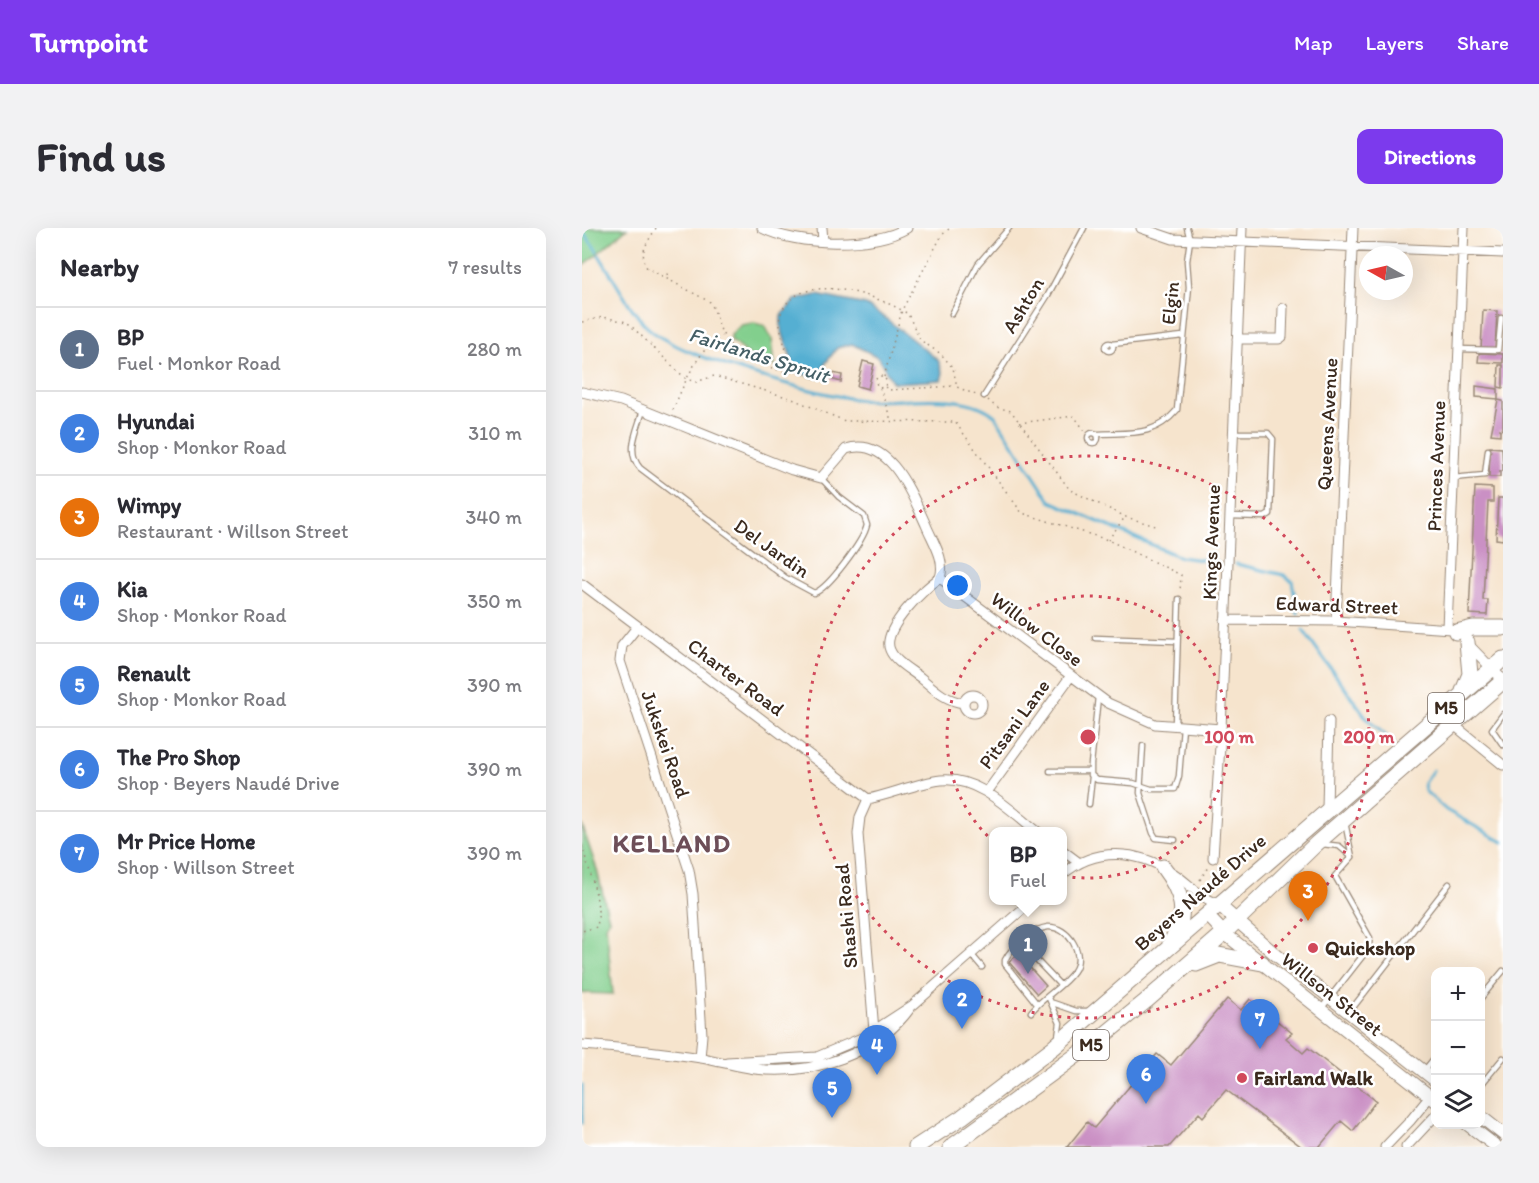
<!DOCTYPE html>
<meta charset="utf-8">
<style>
body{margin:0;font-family:Itim,sans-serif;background:#f2f2f3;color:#2b2b33}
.controls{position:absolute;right:18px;bottom:18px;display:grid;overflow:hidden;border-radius:12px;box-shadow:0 6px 24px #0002}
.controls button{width:54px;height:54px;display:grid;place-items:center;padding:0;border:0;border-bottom:2px solid #e1e1e2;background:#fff;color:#2b2b33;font:30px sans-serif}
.compass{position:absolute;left:777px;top:18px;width:54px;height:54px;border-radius:50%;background:#fff;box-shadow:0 6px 24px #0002;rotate:278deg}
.you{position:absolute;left:376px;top:358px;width:21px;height:21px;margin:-15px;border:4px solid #fff;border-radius:50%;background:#1a73e8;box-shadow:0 0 0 9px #1a73e833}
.badge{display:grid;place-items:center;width:39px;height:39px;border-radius:50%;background:#7c3aed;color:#fff;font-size:20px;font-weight:700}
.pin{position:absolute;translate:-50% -50px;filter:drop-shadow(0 2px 3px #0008)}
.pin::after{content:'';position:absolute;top:32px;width:21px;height:18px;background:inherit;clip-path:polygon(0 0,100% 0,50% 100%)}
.popup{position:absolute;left:407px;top:599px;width:78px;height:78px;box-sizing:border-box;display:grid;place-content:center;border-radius:12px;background:#fff;filter:drop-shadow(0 2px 4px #0005);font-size:20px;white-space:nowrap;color:#7c7c81}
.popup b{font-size:22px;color:#2b2b33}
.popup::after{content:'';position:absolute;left:50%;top:100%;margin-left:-12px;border:12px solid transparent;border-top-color:#fff}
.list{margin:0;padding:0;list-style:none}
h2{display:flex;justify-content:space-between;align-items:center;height:78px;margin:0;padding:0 24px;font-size:26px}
h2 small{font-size:20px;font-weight:400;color:#7c7c81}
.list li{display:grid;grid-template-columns:39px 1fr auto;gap:18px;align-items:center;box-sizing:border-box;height:84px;padding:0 24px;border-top:2px solid #e1e1e2}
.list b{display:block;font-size:22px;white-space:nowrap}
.list p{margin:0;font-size:20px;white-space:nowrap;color:#7c7c81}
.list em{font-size:20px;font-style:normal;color:#7c7c81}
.icon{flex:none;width:33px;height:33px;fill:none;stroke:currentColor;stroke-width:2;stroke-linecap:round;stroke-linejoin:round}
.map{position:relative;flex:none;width:921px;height:919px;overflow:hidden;border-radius:12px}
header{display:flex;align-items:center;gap:36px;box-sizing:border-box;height:84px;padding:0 30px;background:#7c3aed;color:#fff}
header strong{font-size:28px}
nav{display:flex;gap:33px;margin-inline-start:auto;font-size:21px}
.intro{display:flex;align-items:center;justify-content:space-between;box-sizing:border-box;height:144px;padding:0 36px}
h1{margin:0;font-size:42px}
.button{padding:15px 27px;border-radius:12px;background:#7c3aed;color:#fff;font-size:21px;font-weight:700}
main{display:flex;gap:36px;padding:0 36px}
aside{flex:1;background:#fff;border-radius:12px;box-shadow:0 6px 24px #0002}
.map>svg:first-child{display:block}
</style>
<header>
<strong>Turnpoint</strong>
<nav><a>Map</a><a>Layers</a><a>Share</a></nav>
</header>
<div class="intro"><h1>Find us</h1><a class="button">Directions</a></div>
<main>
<aside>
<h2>Nearby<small>7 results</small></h2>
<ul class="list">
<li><span class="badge" style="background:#5c6f8a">1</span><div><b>BP</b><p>Fuel · Monkor Road</p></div><em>280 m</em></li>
<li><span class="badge" style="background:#3f7fe0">2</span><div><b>Hyundai</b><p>Shop · Monkor Road</p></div><em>310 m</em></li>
<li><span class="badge" style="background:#e8710a">3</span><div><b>Wimpy</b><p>Restaurant · Willson Street</p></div><em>340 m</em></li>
<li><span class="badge" style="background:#3f7fe0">4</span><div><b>Kia</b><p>Shop · Monkor Road</p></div><em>350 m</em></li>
<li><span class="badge" style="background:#3f7fe0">5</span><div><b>Renault</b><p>Shop · Monkor Road</p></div><em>390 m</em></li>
<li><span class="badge" style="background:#3f7fe0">6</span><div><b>The Pro Shop</b><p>Shop · Beyers Naudé Drive</p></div><em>390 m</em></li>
<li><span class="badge" style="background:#3f7fe0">7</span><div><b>Mr Price Home</b><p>Shop · Willson Street</p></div><em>390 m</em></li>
</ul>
</aside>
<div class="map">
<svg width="921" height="919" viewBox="0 0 921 919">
<rect width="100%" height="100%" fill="#fff"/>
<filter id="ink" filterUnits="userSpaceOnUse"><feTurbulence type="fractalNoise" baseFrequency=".0167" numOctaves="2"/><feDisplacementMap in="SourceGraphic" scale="12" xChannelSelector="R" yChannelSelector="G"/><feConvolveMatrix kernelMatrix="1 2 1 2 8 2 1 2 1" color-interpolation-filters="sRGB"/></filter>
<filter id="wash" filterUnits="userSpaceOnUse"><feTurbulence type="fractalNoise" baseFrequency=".008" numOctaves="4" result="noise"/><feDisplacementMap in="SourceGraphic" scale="24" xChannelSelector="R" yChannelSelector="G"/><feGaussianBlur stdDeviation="1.35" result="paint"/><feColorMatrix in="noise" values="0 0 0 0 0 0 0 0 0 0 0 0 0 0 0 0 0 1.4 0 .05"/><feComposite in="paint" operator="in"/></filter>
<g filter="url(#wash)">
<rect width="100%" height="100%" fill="#f6e4cd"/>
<path fill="#82cf8d" stroke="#5e7c56" stroke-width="1.5" d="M 0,0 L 45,0 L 0,39 Z
M 172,95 L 183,98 L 190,111 L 193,138 L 170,129 L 149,113 L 149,107 L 159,97 Z
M 0,597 L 15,642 L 27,692 L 24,697 L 31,766 L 0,765 Z"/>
<path fill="#54afd2" stroke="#486c78" stroke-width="1.5" d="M 235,67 L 284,77 L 302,89 L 356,132 L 361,145 L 359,152 L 311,155 L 296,129 L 270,116 L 255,120 C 248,130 240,137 237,150 L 213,144 C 210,125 197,107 199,88 L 213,72 Z"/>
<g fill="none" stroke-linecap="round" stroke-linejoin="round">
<path stroke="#54afd2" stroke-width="3" d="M 0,2 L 15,23
M 17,27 C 32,51 46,79 65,99 C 95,129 235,167 280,172 C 318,176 382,161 413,188 L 468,273 L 598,329 L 635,334
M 654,336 L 702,347 L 710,353 L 716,386
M 721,402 L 786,492 L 812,515
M 851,542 L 842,555 L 843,563 L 864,582 L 921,614
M 0,857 L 0,895"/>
</g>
<g id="blocks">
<path fill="#ca90c4" d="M 901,82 L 915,83 L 913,122 L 899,121 Z
M 897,125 L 921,126 L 921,135 L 896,134 Z
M 281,133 L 292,136 L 286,161 L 275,158 Z
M 917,137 L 921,137 L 921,160 L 916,159 Z
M 251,145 L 260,147 L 259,154 L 249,151 Z
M 894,158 L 916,161 L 916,171 L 894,169 Z
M 916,172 L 921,173 L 921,202 L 918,201 L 918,207 L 909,206 Z
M 908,219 L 920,220 L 921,243 L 918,243 L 918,249 L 907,249 Z
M 893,259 L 911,260 L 911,274 L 906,274 L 901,372 L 906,372 L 905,387 L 887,386 Z
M 916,270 L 921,270 L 921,312 L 914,311 Z
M 436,726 L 464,758 L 455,766 L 427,734 Z
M 645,771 L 659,782 L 668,771 L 710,805 L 704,810 L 721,825 L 726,820 L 794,873 L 771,903 L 759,893 L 737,919 L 720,919 L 644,862 L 621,889 L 617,885 L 587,919 L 485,919 L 505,894 L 512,900 L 575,826 L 589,837 Z"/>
</g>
</g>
<g filter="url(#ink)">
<use href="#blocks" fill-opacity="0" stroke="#988776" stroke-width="1.5"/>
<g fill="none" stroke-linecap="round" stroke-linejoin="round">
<g stroke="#988776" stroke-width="7">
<path id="service" d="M 370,86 L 396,36 L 427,0
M523 119a4 4 0 1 1 8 0a4 4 0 1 1-8 0Z
M 530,116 L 601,108
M 877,121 L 916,122 L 919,90
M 402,168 L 466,67 L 502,0
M 61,182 C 56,201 43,223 58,240 L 204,350 L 232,365 C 246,361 282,312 285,297 L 282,288 L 257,269 L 239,250
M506 210a5 5 0 1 1 10 0a5 5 0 1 1-10 0Z
M 514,206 C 548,204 571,210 595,182 L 607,59 L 605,33 L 608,12 L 605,0
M 871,250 L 903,247 L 906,222
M 649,288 L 683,289 L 688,286 L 691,211 L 686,205 L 651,205
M 513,410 L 594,413
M 516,469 L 509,536 L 509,547 L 515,552 L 551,555 L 569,561 L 593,561 L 597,548 L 601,499
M 921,486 L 910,501 L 921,517
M 593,497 L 597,371
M 561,518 L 558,565 L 571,605 L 574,610 L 593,612
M 468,543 L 509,543
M 507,576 L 510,549
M 740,616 L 757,618 L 770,629
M 438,715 L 478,757
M 389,726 L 400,739
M 466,768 L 478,795 L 476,809
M 898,771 L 921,743
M 471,775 L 494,783 L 506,783
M 739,781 L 786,721 L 788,710 L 753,648 L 770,629 L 763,594
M 769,782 L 867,656
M 449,784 C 461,769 481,759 492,743 C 504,726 486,698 466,699 C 451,701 430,718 423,732 L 423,736 L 455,776
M 842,843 L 854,828
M 898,858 L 921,830"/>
</g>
<g stroke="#988776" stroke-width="11">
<path id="minor" d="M 180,0 C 214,18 291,20 325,0
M 240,0 L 241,13
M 559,0 L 591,11 L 921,25
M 655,111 L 697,111 L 700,109 L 701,80
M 0,164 L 39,173 L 210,242 L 239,250 L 264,221 C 308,207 330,267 344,297 C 351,314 364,332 358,350
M 358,350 L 526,475 L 573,496 L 639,501
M 358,350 C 342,360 299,402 308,422 C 313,434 329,442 339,450 C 352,461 364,473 382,475
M 0,356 L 286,571
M 643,392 L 754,393 L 869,401
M 754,393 L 771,0
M 56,398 L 40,418 L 38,433 L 107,642 L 111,666 L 120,807 L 118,830
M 865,400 L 882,0
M 886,416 L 921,452
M382 476a9 9 0 1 1 18 0a9 9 0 1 1-18 0Z
M 872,497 L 921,537
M 405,564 L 488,449
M 286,571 L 278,589 L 276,606 L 292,803
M 286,571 C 310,566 335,555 359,552 C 396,548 429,583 456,604
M 745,581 L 747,493
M 480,622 L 496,634
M 631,630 L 639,501 L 660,0
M 480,647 C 514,618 555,622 591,645 C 609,657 614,667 636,676
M 0,817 C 40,820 80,824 119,830 C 138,833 155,839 173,841 C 230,848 296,826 329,779
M 145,834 L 235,829 L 282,809 L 331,777 L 451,672
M 803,919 L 828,893 L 854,861
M 824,919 L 854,887"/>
</g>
<g stroke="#988776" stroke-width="14">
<path id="tertiary" d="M 636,676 L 693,726 L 854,853
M 625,687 L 642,705 L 854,873
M 898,888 L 921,906
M 885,896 L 915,919"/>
</g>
<g stroke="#988776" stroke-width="17">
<path id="primary" d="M 874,404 L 891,400 L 921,400
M 881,463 L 888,446 L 885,414
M 581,639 C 600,664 608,687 588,715
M 614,736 L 637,727 L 680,735
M 334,919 L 380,889 L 472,819 L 921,431
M 369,919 L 521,808 L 564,773 L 642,705 L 734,616 L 921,453"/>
</g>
<path stroke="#988776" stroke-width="1.5" stroke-dasharray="1.5 4.5" stroke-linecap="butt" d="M 74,0 C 66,14 56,24 65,40 L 128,74 C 135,85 135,97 142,108 C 154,131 187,139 210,146 C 208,132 195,97 198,88 C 214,39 297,67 326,86 L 338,112 L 359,126 L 371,140 L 375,159 L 394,167
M 79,48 L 85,46 L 87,51
M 0,94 L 21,89 L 45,94 L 104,151 L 114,154 L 132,148 L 208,170 L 263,193 L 373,194 L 440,285 L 526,312 L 599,347 L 598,364
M 302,149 L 320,82 L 360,7 L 368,0
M 303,159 L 307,162 L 373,158
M 298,160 L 303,158 L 305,153 L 300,148 L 295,149 L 293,154 L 298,160 L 309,192
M 406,172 L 414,179 L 429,183 L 488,262 L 544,289 L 577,299
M 91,182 C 101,158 116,120 140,108
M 437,195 L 492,188 L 506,207
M 526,312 L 543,289
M 0,618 C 7,643 20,673 15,699 L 0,703
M 618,652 L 626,639"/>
<use href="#service" stroke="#fff" stroke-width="4.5"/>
<use href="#minor" stroke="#fff" stroke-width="9"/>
<use href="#tertiary" stroke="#fff" stroke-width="12"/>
<use href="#primary" stroke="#fff" stroke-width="15"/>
</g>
</g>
<g fill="none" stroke="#d1495b" stroke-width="3" stroke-dasharray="3 6">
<circle cx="506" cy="509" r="141"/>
<circle cx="506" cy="509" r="281"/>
</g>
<g fill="#d1495b" stroke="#fff" stroke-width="2">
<circle cx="731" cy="720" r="6"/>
<circle cx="660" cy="850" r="6"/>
</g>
<g text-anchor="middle" stroke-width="5" stroke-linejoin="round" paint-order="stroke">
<g fill="#fff" stroke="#766a62" stroke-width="1.5">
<rect x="846" y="465" width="36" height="30" rx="4.5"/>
<rect x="491" y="802" width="36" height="30" rx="4.5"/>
</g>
<g font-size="18" font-weight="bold" fill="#3b2a1e">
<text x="864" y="486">M5</text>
<text x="509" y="823">M5</text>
</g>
<g font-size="20" fill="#3b2a1e" stroke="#fff">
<text transform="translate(588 75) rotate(-84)" y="7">Elgin</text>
<text transform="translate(441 77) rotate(-59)" y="7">Ashton</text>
<text transform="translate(745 196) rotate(-87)" y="7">Queens Avenue</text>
<text transform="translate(854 238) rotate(-88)" y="7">Princes Avenue</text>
<text transform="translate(629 314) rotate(-88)" y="7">Kings Avenue</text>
<text transform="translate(190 320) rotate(35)" y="7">Del Jardin</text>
<text transform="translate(755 377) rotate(2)" y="7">Edward Street</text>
<text transform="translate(455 401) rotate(37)" y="7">Willow Close</text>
<text transform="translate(154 449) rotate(37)" y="7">Charter Road</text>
<text transform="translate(432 496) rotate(-54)" y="7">Pitsani Lane</text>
<text transform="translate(84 516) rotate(71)" y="7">Jukskei Road</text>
<text transform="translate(618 664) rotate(-41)" y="7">Beyers Naudé Drive</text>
<text transform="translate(264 688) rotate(-95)" y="7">Shashi Road</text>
<text transform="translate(750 766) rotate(38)" y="7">Willson Street</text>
</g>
<g font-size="20" font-weight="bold" fill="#3b2a1e" stroke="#fff" text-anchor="start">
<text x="743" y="727">Quickshop</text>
<text x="672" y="857">Fairland Walk</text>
</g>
<g font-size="21" font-style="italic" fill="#455f66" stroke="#fff">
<text transform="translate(177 127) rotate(17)" y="7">Fairlands Spruit</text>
</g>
<g font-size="26" font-weight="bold" letter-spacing="1.5" fill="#6d4e58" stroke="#fff">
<text x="90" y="624">KELLAND</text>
</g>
</g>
<circle cx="506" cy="509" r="9" fill="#d1495b" stroke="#fff" stroke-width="3"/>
<g font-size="18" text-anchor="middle" font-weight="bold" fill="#d1495b" stroke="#fff" stroke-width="5" stroke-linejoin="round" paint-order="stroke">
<text x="647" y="515">100 m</text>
<text x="787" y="515">200 m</text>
</g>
</svg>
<div class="controls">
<button>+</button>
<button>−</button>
<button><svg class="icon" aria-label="layers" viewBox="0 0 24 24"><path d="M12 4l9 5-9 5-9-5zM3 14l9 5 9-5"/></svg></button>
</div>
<svg class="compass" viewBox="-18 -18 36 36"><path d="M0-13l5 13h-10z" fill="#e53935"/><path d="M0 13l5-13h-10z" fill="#7c7c81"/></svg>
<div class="you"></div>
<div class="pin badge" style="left:446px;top:746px;background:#5c6f8a">1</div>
<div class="popup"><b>BP</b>Fuel</div>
<div class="pin badge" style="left:380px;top:801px;background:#3f7fe0">2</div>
<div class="pin badge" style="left:726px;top:693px;background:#e8710a">3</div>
<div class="pin badge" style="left:295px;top:847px;background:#3f7fe0">4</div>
<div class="pin badge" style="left:250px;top:890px;background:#3f7fe0">5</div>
<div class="pin badge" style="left:564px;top:876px;background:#3f7fe0">6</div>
<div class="pin badge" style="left:678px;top:821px;background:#3f7fe0">7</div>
</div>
</main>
